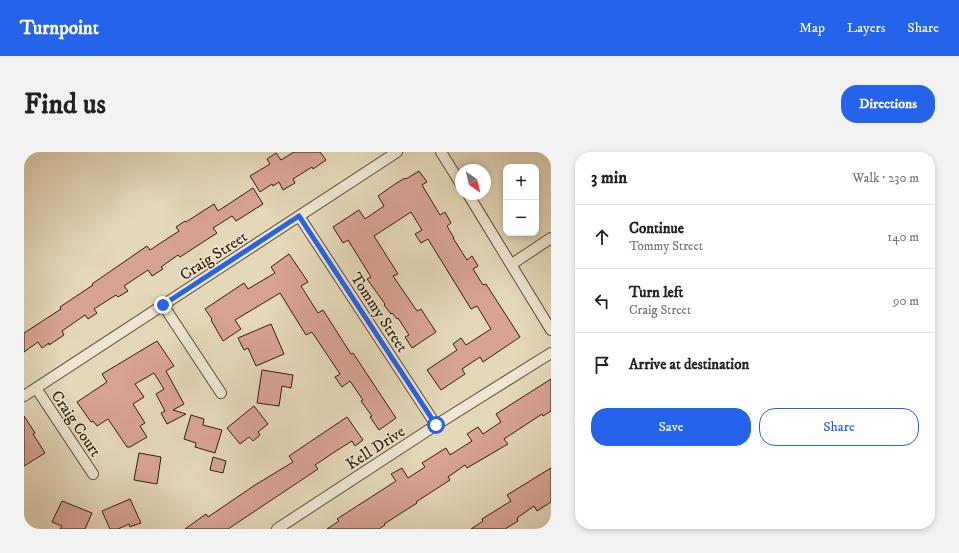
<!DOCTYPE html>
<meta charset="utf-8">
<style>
body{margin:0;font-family:"IM FELL DW Pica",serif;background:#f2f2f2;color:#222}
.controls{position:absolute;right:12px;top:12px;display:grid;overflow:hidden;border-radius:8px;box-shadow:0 2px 6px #0003}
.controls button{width:36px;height:36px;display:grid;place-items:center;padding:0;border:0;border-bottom:1px solid #e0e0e0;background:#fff;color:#222;font:20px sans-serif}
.compass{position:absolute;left:431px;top:12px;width:36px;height:36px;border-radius:50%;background:#fff;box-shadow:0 2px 6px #0003;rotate:146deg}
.stop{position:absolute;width:12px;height:12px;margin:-9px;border:3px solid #2563eb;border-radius:50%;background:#fff}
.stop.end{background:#2563eb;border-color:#fff;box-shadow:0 1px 4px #0008}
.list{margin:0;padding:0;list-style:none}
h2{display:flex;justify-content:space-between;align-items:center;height:52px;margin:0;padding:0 16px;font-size:17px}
h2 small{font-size:13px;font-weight:400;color:#767676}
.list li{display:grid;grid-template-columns:26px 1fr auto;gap:12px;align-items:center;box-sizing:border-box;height:64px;padding:0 16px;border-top:1px solid #e0e0e0}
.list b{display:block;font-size:15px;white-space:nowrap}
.list p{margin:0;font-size:13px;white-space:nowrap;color:#767676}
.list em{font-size:13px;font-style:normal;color:#767676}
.actions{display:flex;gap:8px;padding:12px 16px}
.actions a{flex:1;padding:9px 0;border:1px solid #2563eb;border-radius:16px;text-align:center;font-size:14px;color:#2563eb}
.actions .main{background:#2563eb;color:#fff}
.icon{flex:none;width:22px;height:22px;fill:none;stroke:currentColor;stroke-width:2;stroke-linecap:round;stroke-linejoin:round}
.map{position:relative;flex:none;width:527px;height:377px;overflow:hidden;border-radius:16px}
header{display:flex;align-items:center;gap:24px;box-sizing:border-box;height:56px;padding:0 20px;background:#2563eb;color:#fff}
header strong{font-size:19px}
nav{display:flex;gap:22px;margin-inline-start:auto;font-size:14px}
.intro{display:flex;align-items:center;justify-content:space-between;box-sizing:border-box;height:96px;padding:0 24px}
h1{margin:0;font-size:28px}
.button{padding:10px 18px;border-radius:16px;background:#2563eb;color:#fff;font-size:14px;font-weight:700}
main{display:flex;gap:24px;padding:0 24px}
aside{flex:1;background:#fff;border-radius:16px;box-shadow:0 2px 6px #0003}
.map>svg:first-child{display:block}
</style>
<header>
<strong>Turnpoint</strong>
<nav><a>Map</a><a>Layers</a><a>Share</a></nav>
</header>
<div class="intro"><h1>Find us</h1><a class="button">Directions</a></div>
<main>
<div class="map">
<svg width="527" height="377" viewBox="0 0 527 377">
<rect width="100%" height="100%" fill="#e5d8b8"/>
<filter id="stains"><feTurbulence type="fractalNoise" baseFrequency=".005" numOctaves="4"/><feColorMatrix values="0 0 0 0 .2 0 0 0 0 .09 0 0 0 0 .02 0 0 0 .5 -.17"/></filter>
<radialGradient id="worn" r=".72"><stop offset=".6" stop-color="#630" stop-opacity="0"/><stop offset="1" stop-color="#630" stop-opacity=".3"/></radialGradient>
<path fill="#d7a493" stroke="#321e0b" d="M 270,0 L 296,0 L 302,8 L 289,17 L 288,15 L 269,27 L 271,31 L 259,38 L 255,30 L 249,34 L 248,32 L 236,40 L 226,24 L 246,12 L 243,7 L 252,1 L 257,8 Z
M 395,19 L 403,30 L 398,33 L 416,63 L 421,60 L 427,71 L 423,74 L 430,86 L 429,86 L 443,108 L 448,104 L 454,114 L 449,117 L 459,133 L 462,132 L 496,185 L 459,210 L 456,205 L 438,217 L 441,222 L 417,238 L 403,218 L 433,198 L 429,192 L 437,186 L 442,193 L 467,177 L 453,154 L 447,157 L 404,87 L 397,91 L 391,82 L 398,78 L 387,60 L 350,84 L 374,122 L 369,124 L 393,159 L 397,157 L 412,180 L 388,196 L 381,185 L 385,183 L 374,166 L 373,167 L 368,161 L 367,162 L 360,153 L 361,152 L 343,127 L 347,125 L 324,88 L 319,91 L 309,75 L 335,58 L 341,67 L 360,54 L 354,44 L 371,32 L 381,26 L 382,27 Z
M 229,36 L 239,52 L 212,69 L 208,64 L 189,76 L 193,81 L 156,105 L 154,103 L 137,115 L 139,117 L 128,124 L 124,118 L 100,134 L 104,139 L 94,145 L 92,143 L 70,157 L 73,161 L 64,167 L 61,163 L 38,179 L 40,183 L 25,193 L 25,191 L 18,196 L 14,190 L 0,200 L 0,181 L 37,157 L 36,155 L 69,133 L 68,132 L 123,94 L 126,98 L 155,79 L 152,75 L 161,69 L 162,70 L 190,52 L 194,59 Z
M 265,102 L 284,130 L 277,134 L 294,161 L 299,158 L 327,202 L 329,201 L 372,266 L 355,278 L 346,265 L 348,264 L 337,249 L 339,248 L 326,229 L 318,235 L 311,225 L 316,222 L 288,180 L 282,183 L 256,141 L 211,168 L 217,177 L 199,189 L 187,168 L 188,167 L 181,157 L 220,131 L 224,137 L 251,121 L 247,115 Z
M 247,172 L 260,202 L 232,214 L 224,196 L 220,198 L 214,186 Z
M 133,189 L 150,214 L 142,219 L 160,252 L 149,258 L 162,262 L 143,272 L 137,261 L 141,259 L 132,242 L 140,237 L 130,221 L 111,232 L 120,245 L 109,252 L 121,271 L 116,274 L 123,285 L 106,295 L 103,295 L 84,267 L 73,274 L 69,269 L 67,270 L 53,250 L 83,230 L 78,222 Z
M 238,218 L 269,223 L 267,236 L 258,234 L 255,254 L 233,251 Z
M 527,227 L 527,259 L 519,264 L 518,262 L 480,287 L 484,292 L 443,316 L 441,313 L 424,325 L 426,328 L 392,350 L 393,351 L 360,372 L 361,373 L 355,377 L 303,377 L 315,369 L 313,367 L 372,329 L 367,322 L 378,316 L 384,326 L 401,315 L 398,311 L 422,296 L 426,303 L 448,289 L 443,282 L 454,275 L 459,282 L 477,270 L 472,262 Z
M 230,254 L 244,272 L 234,280 L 236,283 L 229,289 L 225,285 L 216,292 L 203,276 Z
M 167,263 L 180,267 L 179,273 L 198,278 L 191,301 L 171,295 L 172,291 L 160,287 Z
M 0,264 L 11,281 L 9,282 L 21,301 L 0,314 Z
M 323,265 L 339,288 L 331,294 L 328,289 L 312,299 L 291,313 L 294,317 L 204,377 L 161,377 L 182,362 L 184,365 L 231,333 L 269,310 L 265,304 Z
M 115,301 L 137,305 L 133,332 L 110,328 Z
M 189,305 L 202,309 L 199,321 L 186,318 Z
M 527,316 L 527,350 L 513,359 L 510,354 L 493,366 L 494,369 L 481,377 L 447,377 L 459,369 L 458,367 L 487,349 L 483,343 Z
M 106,347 L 117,371 L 108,374 L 106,375 L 105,372 L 94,377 L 86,377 L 78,359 Z
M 38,349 L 68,361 L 61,377 L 36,377 L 38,374 L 28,370 Z"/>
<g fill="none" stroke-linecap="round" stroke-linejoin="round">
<g stroke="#5f4c36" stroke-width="12">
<path id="minor" d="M 417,0 L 437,32
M 444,42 L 527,178
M 275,64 L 412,273
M 488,112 L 527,86
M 139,153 L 197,241
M 12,236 L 69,322
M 0,244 L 373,0
M 253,377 L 412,273 L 527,201"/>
</g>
<use href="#minor" stroke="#eee6d1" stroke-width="10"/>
</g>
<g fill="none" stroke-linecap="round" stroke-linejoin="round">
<path stroke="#2563eb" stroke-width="5" d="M 139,153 L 275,64 L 412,273"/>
</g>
<g text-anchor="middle" stroke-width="3" stroke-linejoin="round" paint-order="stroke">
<g font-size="16" fill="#321e0b" stroke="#eee6d1">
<text transform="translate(189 103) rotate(-33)" y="6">Craig Street</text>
<text transform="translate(356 160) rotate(57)" y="6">Tommy Street</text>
<text transform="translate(53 271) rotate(56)" y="6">Craig Court</text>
<text transform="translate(351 295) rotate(-33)" y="6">Kell Drive</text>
</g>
</g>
<rect width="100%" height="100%" filter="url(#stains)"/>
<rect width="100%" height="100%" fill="url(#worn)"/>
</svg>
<div class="controls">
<button>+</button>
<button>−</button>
</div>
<svg class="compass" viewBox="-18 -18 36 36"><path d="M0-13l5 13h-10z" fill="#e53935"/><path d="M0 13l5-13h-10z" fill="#767676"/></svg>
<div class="stop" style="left:412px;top:273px"></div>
<div class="stop end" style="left:139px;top:153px"></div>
</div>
<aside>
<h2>3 min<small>Walk · 230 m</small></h2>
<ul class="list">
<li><svg class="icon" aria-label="ahead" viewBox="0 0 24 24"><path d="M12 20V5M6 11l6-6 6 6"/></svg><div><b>Continue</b><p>Tommy Street</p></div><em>140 m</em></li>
<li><svg class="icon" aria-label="left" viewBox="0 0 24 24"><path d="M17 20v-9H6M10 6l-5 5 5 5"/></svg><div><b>Turn left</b><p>Craig Street</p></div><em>90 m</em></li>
<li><svg class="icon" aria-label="arrive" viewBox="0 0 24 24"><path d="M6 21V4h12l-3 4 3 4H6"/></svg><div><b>Arrive at destination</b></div></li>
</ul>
<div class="actions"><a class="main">Save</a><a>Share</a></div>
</aside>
</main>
